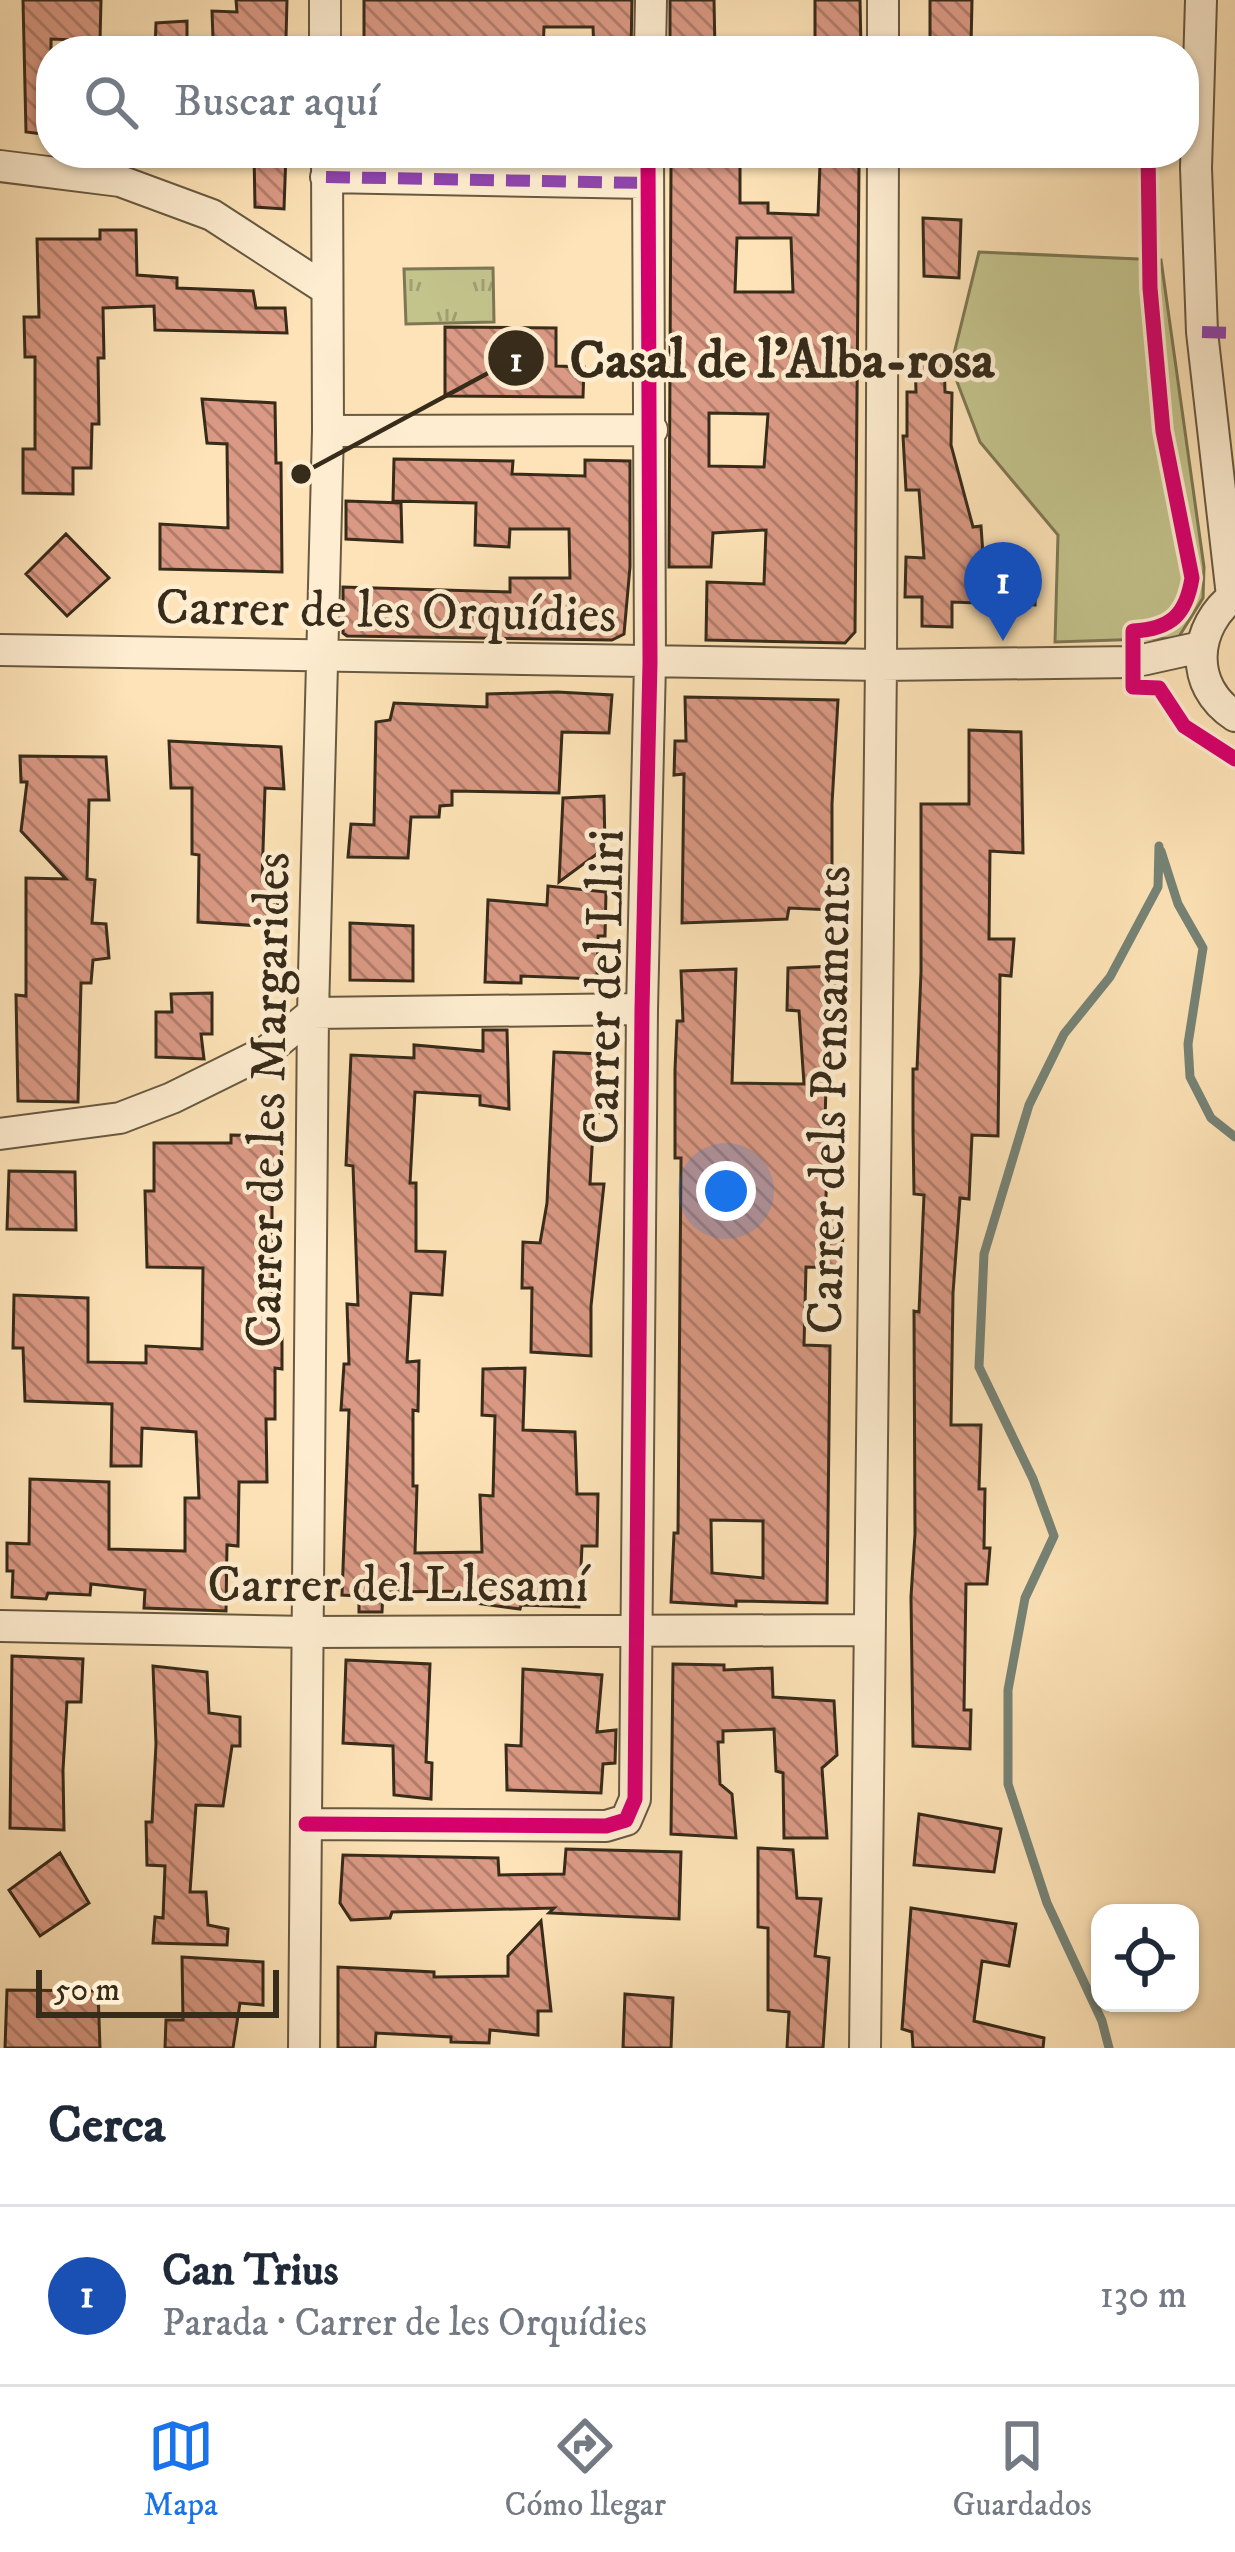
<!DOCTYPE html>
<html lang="es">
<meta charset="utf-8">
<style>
body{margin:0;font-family:"IM FELL DW Pica",serif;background:#f6f6f7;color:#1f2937}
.controls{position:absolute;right:36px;bottom:36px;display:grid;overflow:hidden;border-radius:24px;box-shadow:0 3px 9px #0004}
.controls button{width:108px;height:108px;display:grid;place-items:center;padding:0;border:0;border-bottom:3px solid #e0e1e3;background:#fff;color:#1f2937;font:60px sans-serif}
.scale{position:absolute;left:36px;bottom:30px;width:243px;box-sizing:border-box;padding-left:12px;border:6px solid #372b1a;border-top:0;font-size:33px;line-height:42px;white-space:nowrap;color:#372b1a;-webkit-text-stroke:9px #feedd0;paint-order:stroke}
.you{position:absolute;left:726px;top:1191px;width:42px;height:42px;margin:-30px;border:9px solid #fff;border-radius:50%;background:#1a73e8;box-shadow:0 0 0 18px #1a73e833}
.badge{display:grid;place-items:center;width:78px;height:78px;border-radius:50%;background:#1a73e8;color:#fff;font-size:39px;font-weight:700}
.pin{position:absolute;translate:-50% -99px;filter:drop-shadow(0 3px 6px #0008)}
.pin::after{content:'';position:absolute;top:63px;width:42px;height:36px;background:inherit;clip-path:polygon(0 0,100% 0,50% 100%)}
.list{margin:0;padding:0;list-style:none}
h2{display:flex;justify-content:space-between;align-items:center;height:156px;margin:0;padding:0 48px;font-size:51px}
h2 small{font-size:39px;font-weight:400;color:#747a83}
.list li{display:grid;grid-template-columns:78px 1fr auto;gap:36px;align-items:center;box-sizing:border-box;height:180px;padding:0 48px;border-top:3px solid #e0e1e3}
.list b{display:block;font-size:45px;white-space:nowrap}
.list p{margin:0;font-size:39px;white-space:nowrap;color:#747a83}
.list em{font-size:39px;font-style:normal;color:#747a83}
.icon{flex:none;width:66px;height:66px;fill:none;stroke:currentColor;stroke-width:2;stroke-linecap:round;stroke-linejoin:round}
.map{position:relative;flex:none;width:1235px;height:2048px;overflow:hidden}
.search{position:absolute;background:#fff;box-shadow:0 3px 9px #0004;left:36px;right:36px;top:36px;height:132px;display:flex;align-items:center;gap:30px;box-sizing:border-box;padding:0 42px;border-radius:48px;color:#747a83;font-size:45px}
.sheet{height:336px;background:#fff}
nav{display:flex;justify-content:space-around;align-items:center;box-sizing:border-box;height:168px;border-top:3px solid #e0e1e3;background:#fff;font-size:33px;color:#747a83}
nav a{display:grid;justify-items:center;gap:6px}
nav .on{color:#1a73e8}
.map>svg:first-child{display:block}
</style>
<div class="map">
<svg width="1235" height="2048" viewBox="0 0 1235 2048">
<defs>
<pattern id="park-tufts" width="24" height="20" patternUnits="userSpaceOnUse" patternTransform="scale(3)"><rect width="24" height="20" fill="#c3c38c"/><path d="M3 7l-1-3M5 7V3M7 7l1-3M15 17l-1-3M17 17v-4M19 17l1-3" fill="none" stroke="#9f9f72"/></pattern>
<pattern id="building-back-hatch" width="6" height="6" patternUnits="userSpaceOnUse" patternTransform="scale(3)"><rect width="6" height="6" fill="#da9984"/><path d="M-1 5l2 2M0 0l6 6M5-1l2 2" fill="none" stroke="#b27d6b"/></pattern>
</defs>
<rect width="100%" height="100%" fill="#fde3b7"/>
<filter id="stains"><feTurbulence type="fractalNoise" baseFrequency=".00167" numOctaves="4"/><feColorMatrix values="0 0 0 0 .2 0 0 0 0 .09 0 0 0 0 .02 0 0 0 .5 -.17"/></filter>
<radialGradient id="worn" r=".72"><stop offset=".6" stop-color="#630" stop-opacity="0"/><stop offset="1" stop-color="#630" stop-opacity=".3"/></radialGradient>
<path fill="#c3c38c" stroke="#7d7753" stroke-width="3" d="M 979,252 L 1161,260 L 1204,567 L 1203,598 L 1178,638 L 1055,642 L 1058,535 L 980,442 L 951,366 Z"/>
<path fill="url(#park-tufts)" stroke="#7d7753" stroke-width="3" d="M 493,268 L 494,322 L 406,324 L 404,269 Z"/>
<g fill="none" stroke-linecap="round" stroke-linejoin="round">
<path stroke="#768376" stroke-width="9" d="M 1161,851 L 1178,904 L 1203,948 L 1188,1044 L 1190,1077 L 1211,1118 L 1235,1137
M 1109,2048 L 1102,2021 L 1047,1903 L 1008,1784 L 1008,1690 L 1025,1598 L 1054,1536 L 1033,1479 L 979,1367 L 984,1254 L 1029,1105 L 1064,1034 L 1110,977 L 1158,887 L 1159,846"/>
</g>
<path fill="url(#building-back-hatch)" stroke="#372b1a" stroke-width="3" fill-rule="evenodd" d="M 23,0 L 101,0 L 100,41 L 51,39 L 51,135 L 26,132 Z
M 236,0 L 287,0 L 286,39 L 213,39 L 212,11 L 237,12 Z
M 364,0 L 632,0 L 631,51 L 594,51 L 593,27 L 544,27 L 543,51 L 504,51 L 504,43 L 437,42 L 437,51 L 364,51 Z
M 670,0 L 714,0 L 715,51 L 670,51 Z
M 815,0 L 860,0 L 861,49 L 815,46 Z
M 930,0 L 972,0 L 971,46 L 930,46 Z
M 187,21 L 187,46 L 155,48 L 156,23 Z
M 254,153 L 286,153 L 284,209 L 255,207 Z
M 740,163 L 740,203 L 768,203 L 768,213 L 818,215 L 820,164 L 859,166 L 855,632 L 845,643 L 706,640 L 707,582 L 764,584 L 766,530 L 713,533 L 711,567 L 669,567 L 671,164 ZM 737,238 L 791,238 L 793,292 L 735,292 ZM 709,413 L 768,414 L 764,467 L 709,466 Z
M 923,218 L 961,220 L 959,278 L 924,276 Z
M 100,230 L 136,230 L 137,275 L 177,278 L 177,288 L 253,291 L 256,308 L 285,308 L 287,333 L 155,330 L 154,306 L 103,308 L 104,358 L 98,358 L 99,424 L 92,424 L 91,468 L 73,468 L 73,494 L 23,493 L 23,449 L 35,449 L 35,357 L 25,357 L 24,317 L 39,317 L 37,239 L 100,239 Z
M 445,327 L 556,328 L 556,366 L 584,367 L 583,397 L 445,396 Z
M 944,355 L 945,392 L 952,393 L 951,445 L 973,527 L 981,526 L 984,569 L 1036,570 L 1035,605 L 952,602 L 952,627 L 922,626 L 922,597 L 905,597 L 906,557 L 924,558 L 919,490 L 906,490 L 903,436 L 907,436 L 907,392 L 916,392 L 915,356 Z
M 202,399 L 275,403 L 276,463 L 281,463 L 282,572 L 160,569 L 160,524 L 228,528 L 227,444 L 207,443 Z
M 394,459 L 513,461 L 512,474 L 585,476 L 585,460 L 630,461 L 630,567 L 624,634 L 612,640 L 347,636 L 343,633 L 343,587 L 510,592 L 510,578 L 570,578 L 569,529 L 510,529 L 509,547 L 475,545 L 476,503 L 393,501 Z
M 346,501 L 401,503 L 402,542 L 346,539 Z
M 66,534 L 109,578 L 67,616 L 26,574 Z
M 557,692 L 612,695 L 609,733 L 562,732 L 559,793 L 452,791 L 452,805 L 440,806 L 439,817 L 411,817 L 408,858 L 348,857 L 351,824 L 374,825 L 376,722 L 390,720 L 394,703 L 487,707 L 487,694 Z
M 685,697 L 838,700 L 832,804 L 832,910 L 789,908 L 787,919 L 682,923 L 684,774 L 674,775 L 675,741 L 686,741 Z
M 969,730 L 1021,732 L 1023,853 L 990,851 L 989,939 L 1014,939 L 1011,976 L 1000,975 L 998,1136 L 972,1135 L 969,1199 L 960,1198 L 953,1293 L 951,1425 L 981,1425 L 979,1489 L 985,1489 L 984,1548 L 990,1548 L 987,1584 L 966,1584 L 964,1710 L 971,1710 L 970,1749 L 913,1746 L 911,1597 L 915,1534 L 914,1311 L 919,1312 L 924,1195 L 914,1194 L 913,1131 L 913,1069 L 917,1069 L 921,972 L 921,804 L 969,804 Z
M 169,741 L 281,747 L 284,789 L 265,788 L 262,881 L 277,883 L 278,927 L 198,922 L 199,855 L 192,854 L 192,788 L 171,788 Z
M 20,756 L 106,757 L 109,800 L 89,800 L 87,879 L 95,880 L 92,923 L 106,924 L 109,958 L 93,960 L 91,983 L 81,983 L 78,1102 L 18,1101 L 16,995 L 26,996 L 26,878 L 66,879 L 21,831 L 27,782 L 21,782 Z
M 604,796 L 605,848 L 559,882 L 563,798 Z
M 548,886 L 606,892 L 605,936 L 598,936 L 597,979 L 521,976 L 521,983 L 485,982 L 488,900 L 547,905 Z
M 350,923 L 413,926 L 413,981 L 350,980 Z
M 835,966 L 833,1053 L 827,1053 L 824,1154 L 828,1154 L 825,1217 L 844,1218 L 841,1268 L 806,1267 L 804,1345 L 830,1346 L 827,1603 L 736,1601 L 736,1606 L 671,1602 L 674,1533 L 678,1533 L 681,1158 L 675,1158 L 675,1070 L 677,1021 L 683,1021 L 681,971 L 736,969 L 732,1083 L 804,1084 L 799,1011 L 787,1010 L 788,968 ZM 711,1520 L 763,1521 L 763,1578 L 712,1573 Z
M 212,993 L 212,1034 L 201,1034 L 204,1059 L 156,1057 L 156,1012 L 172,1012 L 171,994 Z
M 483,1030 L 507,1030 L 509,1109 L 480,1105 L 480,1096 L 415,1092 L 410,1183 L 416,1183 L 416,1251 L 445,1252 L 442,1295 L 411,1293 L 407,1362 L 419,1361 L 418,1411 L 413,1410 L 413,1486 L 417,1486 L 415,1553 L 482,1552 L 480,1495 L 493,1496 L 495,1416 L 482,1415 L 483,1369 L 525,1368 L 523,1430 L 575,1432 L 577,1494 L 598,1494 L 597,1546 L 582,1546 L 579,1607 L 521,1605 L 520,1609 L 474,1603 L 473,1591 L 383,1592 L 382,1612 L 359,1612 L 359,1596 L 342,1595 L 349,1410 L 341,1410 L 344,1364 L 349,1364 L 347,1304 L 358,1305 L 353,1166 L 346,1165 L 351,1055 L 414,1058 L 414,1045 L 483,1051 Z
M 554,1052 L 601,1054 L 599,1113 L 594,1113 L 590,1184 L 604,1184 L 591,1306 L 591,1356 L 531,1352 L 532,1288 L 522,1288 L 523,1242 L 540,1243 L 547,1203 Z
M 231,1135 L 281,1136 L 282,1184 L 275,1186 L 272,1193 L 272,1254 L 273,1336 L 282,1337 L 282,1369 L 275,1368 L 275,1419 L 266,1419 L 267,1482 L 239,1482 L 238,1546 L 227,1545 L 226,1611 L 144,1608 L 145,1590 L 91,1584 L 90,1595 L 48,1593 L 46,1599 L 12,1597 L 13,1571 L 7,1571 L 7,1543 L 29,1544 L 30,1479 L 109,1482 L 109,1549 L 185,1551 L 185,1498 L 199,1498 L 196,1432 L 142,1428 L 141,1466 L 111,1466 L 112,1404 L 25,1401 L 23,1348 L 13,1348 L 14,1295 L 88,1298 L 88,1362 L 146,1363 L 146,1346 L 202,1349 L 203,1268 L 147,1267 L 145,1191 L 154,1191 L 154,1143 L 231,1143 Z
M 9,1171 L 75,1172 L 76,1230 L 7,1229 Z
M 12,1656 L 83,1659 L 81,1702 L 67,1702 L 63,1770 L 64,1830 L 10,1828 Z
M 346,1660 L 430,1664 L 426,1762 L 432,1763 L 431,1799 L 394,1795 L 393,1746 L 343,1743 Z
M 673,1664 L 724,1665 L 724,1670 L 772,1668 L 773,1697 L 834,1701 L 837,1755 L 822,1768 L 827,1838 L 784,1838 L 783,1773 L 776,1771 L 774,1729 L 723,1731 L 723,1742 L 718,1742 L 720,1784 L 732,1794 L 736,1838 L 671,1834 Z
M 153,1666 L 207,1672 L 209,1713 L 240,1717 L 240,1746 L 232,1746 L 223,1806 L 196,1805 L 190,1892 L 206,1892 L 208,1925 L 228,1929 L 227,1945 L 153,1943 L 155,1917 L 163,1918 L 165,1866 L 147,1865 L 146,1822 L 152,1822 L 156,1744 Z
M 523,1669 L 602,1675 L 597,1732 L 616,1730 L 615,1763 L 603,1764 L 601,1793 L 507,1790 L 506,1745 L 521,1746 Z
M 919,1814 L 1001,1829 L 994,1872 L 914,1865 Z
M 758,1848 L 793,1850 L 797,1898 L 821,1899 L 815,1956 L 829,1958 L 823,2048 L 787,2048 L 789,2012 L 768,2010 L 768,1928 L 758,1927 Z
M 566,1849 L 681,1852 L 679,1919 L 549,1913 L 554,1908 L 392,1912 L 390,1918 L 351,1920 L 340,1903 L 343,1855 L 498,1858 L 499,1875 L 564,1874 Z
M 60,1853 L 89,1903 L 40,1936 L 9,1890 Z
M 911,1908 L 1016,1924 L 1009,1966 L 982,1961 L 974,2021 L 1044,2038 L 1043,2048 L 913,2048 L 912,2032 L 902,2029 Z
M 541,1921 L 551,2011 L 538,2011 L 538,2035 L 490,2030 L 489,2043 L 451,2042 L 451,2037 L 376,2033 L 375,2048 L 338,2048 L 338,1967 L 434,1972 L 434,1977 L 508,1976 L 508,1956 Z
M 182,1957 L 263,1962 L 263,2005 L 240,2003 L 233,2048 L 165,2048 L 166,2020 L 183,2020 Z
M 7,1990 L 98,1991 L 100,2048 L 5,2048 Z
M 625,1994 L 673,1998 L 671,2048 L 623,2048 Z"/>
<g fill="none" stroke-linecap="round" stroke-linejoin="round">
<g stroke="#685941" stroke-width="34">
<path id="minor" d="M 325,0 L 325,51
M 1201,0 L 1196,168 L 1202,332 L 1232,596
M 650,51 L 651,0
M 883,51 L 883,0
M 0,166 L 120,181 L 212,215 L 326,289
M 326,177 L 647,183
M 328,431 L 652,430
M 1235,595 C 1193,626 1188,686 1235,716
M 0,650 L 881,665 L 1133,662 L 1201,647
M 0,1134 L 120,1118 L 172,1098 L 267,1051 L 313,1013 L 642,1009
M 0,1626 L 308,1632 L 868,1630
M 306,1824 L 606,1826 L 626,1820 L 635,1799 L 642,1009 L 650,663 L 648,153
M 304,2048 L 313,1013 L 328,431 L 327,153
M 865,2048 L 881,665 L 883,153"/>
</g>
<use href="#minor" stroke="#feedd0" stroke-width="30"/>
<path stroke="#8e44ad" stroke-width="12" stroke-dasharray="24 12" stroke-linecap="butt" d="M 326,177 L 647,183
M 1202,332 L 1235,333"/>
<g stroke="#feedd0" stroke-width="22">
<path id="cycleway" d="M 1148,153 L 1150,288 L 1163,431 L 1192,578 C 1186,615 1171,629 1133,631 L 1133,687 L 1159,688 L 1184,726 L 1235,759
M 306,1824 L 606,1826 L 626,1820 L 635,1799 L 642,1009 L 650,663 L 648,153"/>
</g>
<use href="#cycleway" stroke="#d6006c" stroke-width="15"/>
</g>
<g text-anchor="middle" stroke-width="9" stroke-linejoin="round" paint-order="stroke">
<g font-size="51" fill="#372b1a" stroke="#feedd0">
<text transform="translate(386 609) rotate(1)" y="18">Carrer de les Orquídies</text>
<text transform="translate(602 987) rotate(-89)" y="18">Carrer del Lliri</text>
<text transform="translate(266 1100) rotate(-89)" y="18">Carrer de les Margarides</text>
<text transform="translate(827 1100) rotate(-89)" y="18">Carrer dels Pensaments</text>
<text x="398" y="1601">Carrer del Llesamí</text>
</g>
</g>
<path fill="none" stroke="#372b1a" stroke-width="4.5" d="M301 474L516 358"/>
<g fill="#372b1a" stroke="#feedd0" stroke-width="4.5">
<circle cx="301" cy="474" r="12"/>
<circle cx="516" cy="358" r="30"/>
</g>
<g font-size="36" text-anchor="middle" font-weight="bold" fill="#fff">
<text x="516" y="371">1</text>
</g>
<g font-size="54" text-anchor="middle" font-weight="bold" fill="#372b1a" stroke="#feedd0" stroke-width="9" stroke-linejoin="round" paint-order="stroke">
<text x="782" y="377">Casal de l'Alba-rosa</text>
</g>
<rect width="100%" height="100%" filter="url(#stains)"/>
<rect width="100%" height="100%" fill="url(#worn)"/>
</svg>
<div class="controls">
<button><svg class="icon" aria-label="locate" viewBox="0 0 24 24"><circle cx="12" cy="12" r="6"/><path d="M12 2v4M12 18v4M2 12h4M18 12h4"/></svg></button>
</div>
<div class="scale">50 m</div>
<div class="you"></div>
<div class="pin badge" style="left:1003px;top:641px;background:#1a4fb4">1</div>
<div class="search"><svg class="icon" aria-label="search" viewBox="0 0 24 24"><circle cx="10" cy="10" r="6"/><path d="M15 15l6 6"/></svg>Buscar aquí</div>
</div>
<section class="sheet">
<h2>Cerca<small></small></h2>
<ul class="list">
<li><span class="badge" style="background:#1a4fb4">1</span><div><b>Can Trius</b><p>Parada · Carrer de les Orquídies</p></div><em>130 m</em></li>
</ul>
</section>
<nav>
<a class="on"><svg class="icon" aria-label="map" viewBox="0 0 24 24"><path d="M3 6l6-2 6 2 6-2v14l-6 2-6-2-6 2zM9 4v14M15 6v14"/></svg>Mapa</a>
<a><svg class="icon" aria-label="directions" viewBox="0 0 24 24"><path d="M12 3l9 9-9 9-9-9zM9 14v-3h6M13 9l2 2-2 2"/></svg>Cómo llegar</a>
<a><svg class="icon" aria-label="saved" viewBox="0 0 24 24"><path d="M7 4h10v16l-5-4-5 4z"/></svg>Guardados</a>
</nav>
